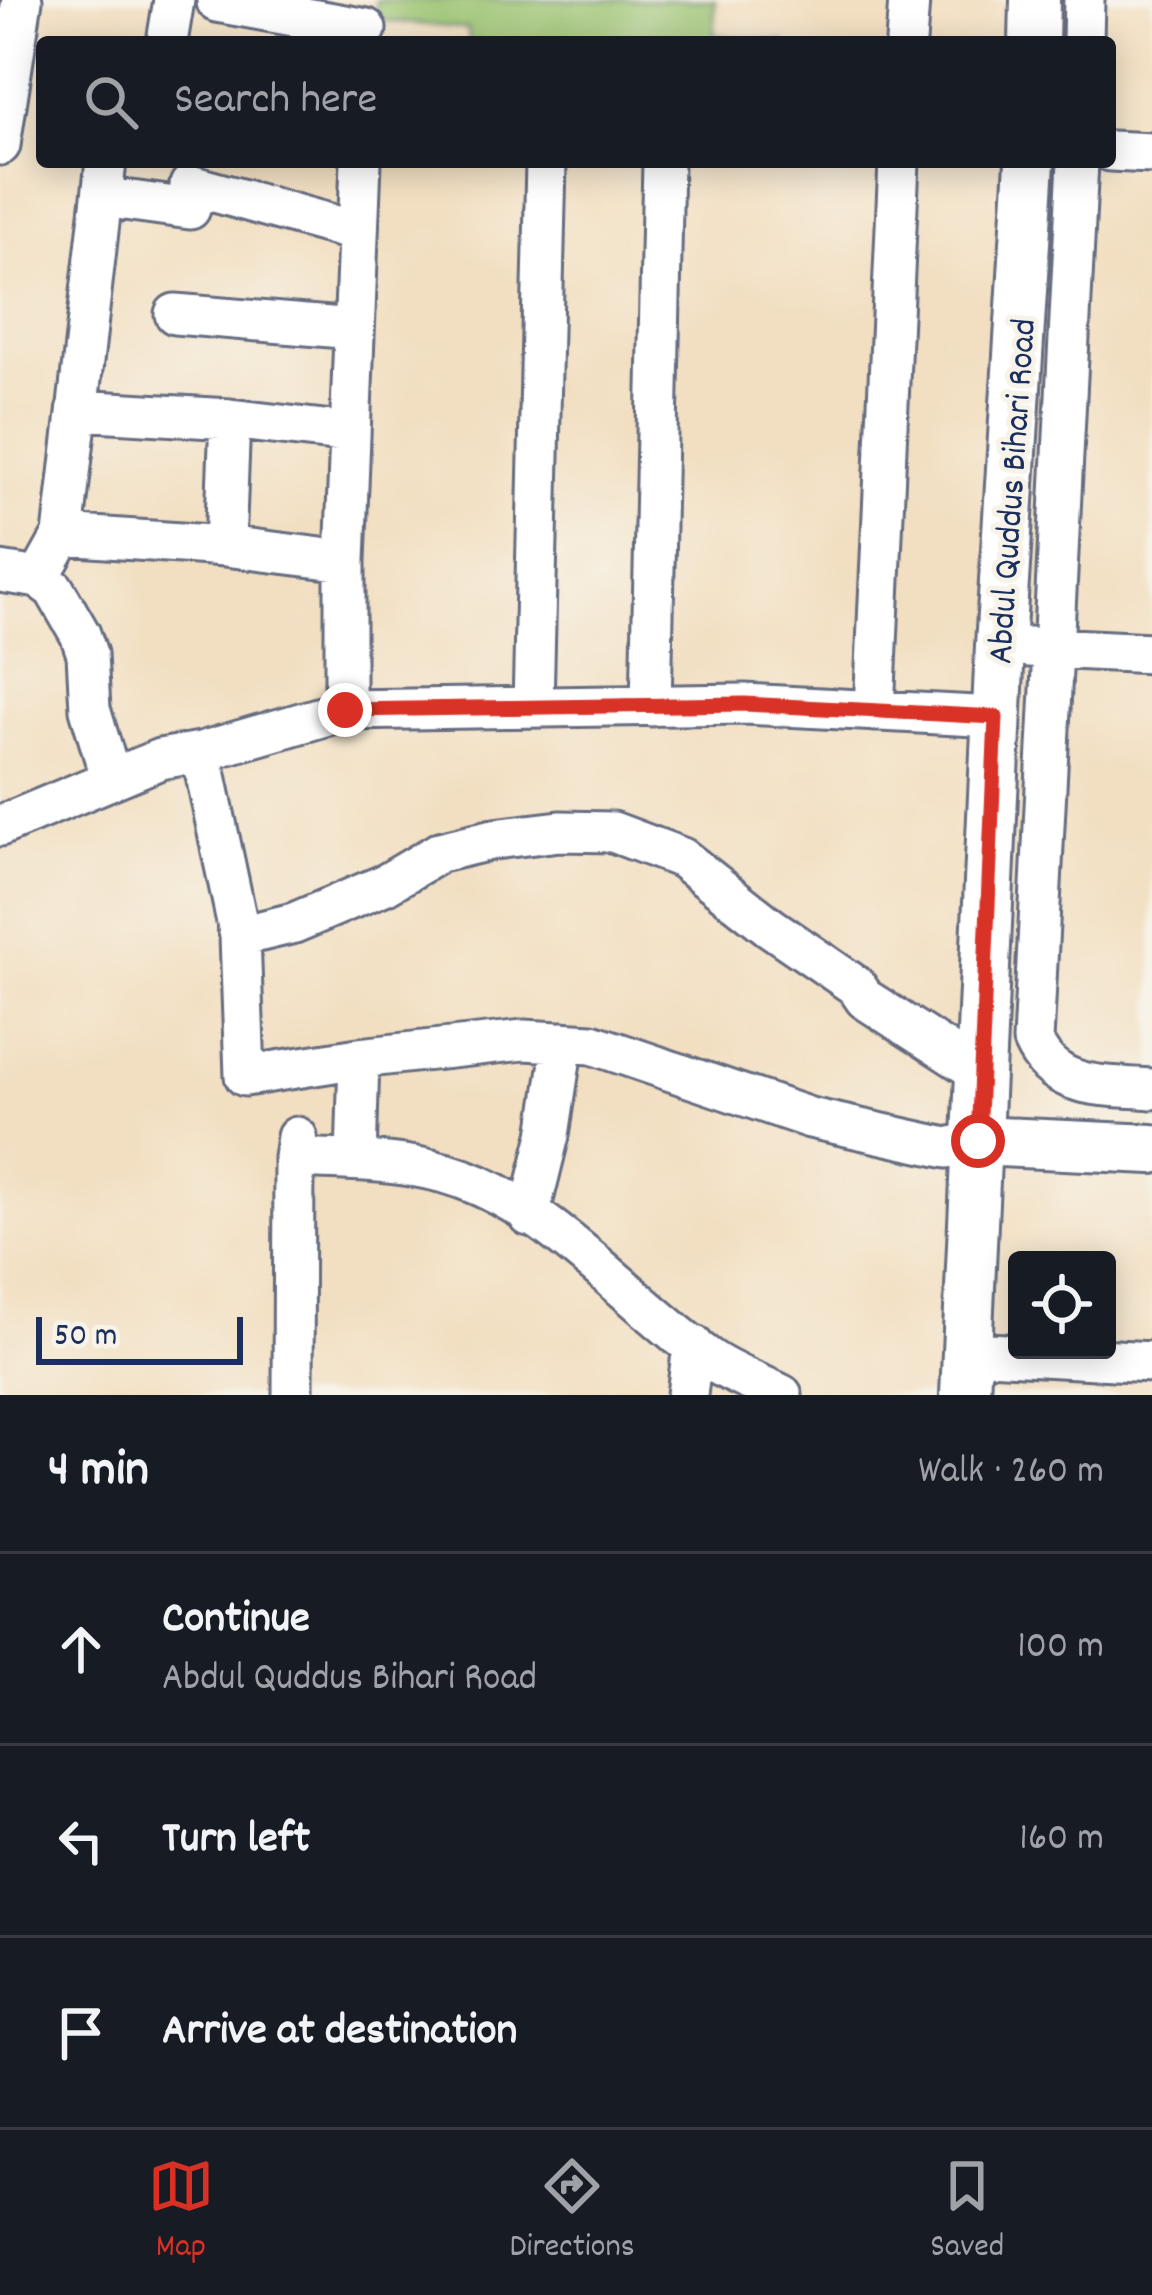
<!DOCTYPE html>
<meta charset="utf-8">
<style>
body{margin:0;font-family:Dekko,sans-serif;background:#242831;color:#f1f3f6}
.controls{position:absolute;right:36px;bottom:36px;display:grid;overflow:hidden;border-radius:12px;box-shadow:0 6px 30px #0003}
.controls button{width:108px;height:108px;display:grid;place-items:center;padding:0;border:0;border-bottom:3px solid #363941;background:#171b24;color:#f1f3f6;font:60px sans-serif}
.scale{position:absolute;left:36px;bottom:30px;width:207px;box-sizing:border-box;padding-left:12px;border:6px solid #1b2f5e;border-top:0;font-size:33px;line-height:42px;white-space:nowrap;color:#1b2f5e;-webkit-text-stroke:9px #f7f3e8;paint-order:stroke}
.stop{position:absolute;width:36px;height:36px;margin:-27px;border:9px solid #d93025;border-radius:50%;background:#fff}
.stop.end{background:#d93025;border-color:#fff;box-shadow:0 3px 12px #0008}
.list{margin:0;padding:0;list-style:none}
h2{display:flex;justify-content:space-between;align-items:center;height:156px;margin:0;padding:0 48px;font-size:51px}
h2 small{font-size:39px;font-weight:400;color:#9ea1a6}
.list li{display:grid;grid-template-columns:78px 1fr auto;gap:36px;align-items:center;box-sizing:border-box;height:192px;padding:0 48px;border-top:3px solid #363941}
.list b{display:block;font-size:45px;white-space:nowrap}
.list p{margin:0;font-size:39px;white-space:nowrap;color:#9ea1a6}
.list em{font-size:39px;font-style:normal;color:#9ea1a6}
.icon{flex:none;width:66px;height:66px;fill:none;stroke:currentColor;stroke-width:2;stroke-linecap:round;stroke-linejoin:round}
.map{position:relative;flex:none;width:1152px;height:1395px;overflow:hidden}
.search{position:absolute;background:#171b24;box-shadow:0 6px 30px #0003;left:36px;right:36px;top:36px;height:132px;display:flex;align-items:center;gap:30px;box-sizing:border-box;padding:0 42px;border-radius:12px;color:#9ea1a6;font-size:45px}
.sheet{height:732px;background:#171b24}
nav{display:flex;justify-content:space-around;align-items:center;box-sizing:border-box;height:168px;border-top:3px solid #363941;background:#171b24;font-size:33px;color:#9ea1a6}
nav a{display:grid;justify-items:center;gap:6px}
nav .on{color:#d93025}
.map>svg:first-child{display:block}
</style>
<div class="map">
<svg width="1152" height="1395" viewBox="0 0 1152 1395">
<rect width="100%" height="100%" fill="#f7f3e8"/>
<filter id="ink" filterUnits="userSpaceOnUse"><feTurbulence type="fractalNoise" baseFrequency=".00833" numOctaves="2"/><feDisplacementMap in="SourceGraphic" scale="24" xChannelSelector="R" yChannelSelector="G"/><feConvolveMatrix kernelMatrix="1 2 1 2 8 2 1 2 1" color-interpolation-filters="sRGB"/></filter>
<filter id="wash" filterUnits="userSpaceOnUse"><feTurbulence type="fractalNoise" baseFrequency=".004" numOctaves="4" result="noise"/><feDisplacementMap in="SourceGraphic" scale="48" xChannelSelector="R" yChannelSelector="G"/><feGaussianBlur stdDeviation="2.7" result="paint"/><feColorMatrix in="noise" values="0 0 0 0 0 0 0 0 0 0 0 0 0 0 0 0 0 1.4 0 .05"/><feComposite in="paint" operator="in"/></filter>
<g filter="url(#wash)">
<rect width="100%" height="100%" fill="#f2dec0"/>
<path fill="#98c26e" stroke="#5a7866" stroke-width="3" d="M 376,0 L 715,0 L 714,35 L 786,42 L 469,42 L 468,29 L 376,20 Z"/>
</g>
<g filter="url(#ink)">
<g fill="none" stroke-linecap="round" stroke-linejoin="round">
<g stroke="#666c80" stroke-width="45">
<path id="minor" d="M 217,2 L 366,29
M 167,42 L 174,0
M 906,42 L 909,0
M 1083,42 L 1084,0
M 0,145 L 22,0
M 1110,151 L 1152,153
M 1078,162 L 1033,1041 C 1055,1091 1105,1085 1152,1089
M 102,197 L 190,209 L 190,185 L 358,232
M 175,314 L 354,329
M 78,410 L 230,419 L 350,433
M 63,535 L 225,546 L 345,561
M 225,546 L 230,419
M 0,572 L 39,578 L 54,589 L 80,634 L 87,654 L 90,709 L 111,779
M 39,578 L 63,535 L 106,162
M 1029,647 L 1152,653
M 651,706 L 663,162
M 533,707 L 546,162
M 345,710 L 345,561 L 361,162
M 874,711 L 899,162
M 201,752 L 240,936 L 245,1076 L 359,1058 L 524,1040 L 592,1044 L 810,1118 L 947,1148 L 978,1141
M 0,826 L 160,759 L 201,752 L 345,710 L 745,704 L 996,717
M 240,936 L 294,923 L 386,884 L 440,852 L 494,839 L 560,831 L 613,832 L 682,858 L 770,927 L 856,986 L 865,999 L 982,1074
M 294,1158 C 344,1160 399,1160 448,1174 C 550,1204 625,1299 708,1358 C 730,1374 758,1383 782,1395
M 356,1160 L 359,1058
M 529,1216 L 549,1135 L 563,1042
M 969,1352 L 1152,1362
M 293,1395 L 294,1158 L 297,1137
M 687,1395 L 693,1345"/>
</g>
<g stroke="#666c80" stroke-width="54">
<path id="major" d="M 1034,42 L 1035,0
M 978,1141 L 1152,1149
M 965,1395 L 1000,646 L 1030,162"/>
</g>
<use href="#minor" stroke="#fff" stroke-width="39"/>
<use href="#major" stroke="#fff" stroke-width="48"/>
</g>
</g>
<g fill="none" stroke-linecap="round" stroke-linejoin="round" filter="url(#ink)">
<path stroke="#d93025" stroke-width="15" d="M 345,710 L 745,704 L 996,717 L 978,1141"/>
</g>
<g text-anchor="middle" stroke-width="10" stroke-linejoin="round" paint-order="stroke">
<g font-size="36" fill="#1b2f5e" stroke="#f7f3e8">
<text transform="translate(1009 491) rotate(-86)" y="13">Abdul Quddus Bihari Road</text>
</g>
</g>
</svg>
<div class="controls">
<button><svg class="icon" aria-label="locate" viewBox="0 0 24 24"><circle cx="12" cy="12" r="6"/><path d="M12 2v4M12 18v4M2 12h4M18 12h4"/></svg></button>
</div>
<div class="scale">50 m</div>
<div class="stop" style="left:978px;top:1141px"></div>
<div class="stop end" style="left:345px;top:710px"></div>
<div class="search"><svg class="icon" aria-label="search" viewBox="0 0 24 24"><circle cx="10" cy="10" r="6"/><path d="M15 15l6 6"/></svg>Search here</div>
</div>
<section class="sheet">
<h2>4 min<small>Walk · 260 m</small></h2>
<ul class="list">
<li><svg class="icon" aria-label="ahead" viewBox="0 0 24 24"><path d="M12 20V5M6 11l6-6 6 6"/></svg><div><b>Continue</b><p>Abdul Quddus Bihari Road</p></div><em>100 m</em></li>
<li><svg class="icon" aria-label="left" viewBox="0 0 24 24"><path d="M17 20v-9H6M10 6l-5 5 5 5"/></svg><div><b>Turn left</b></div><em>160 m</em></li>
<li><svg class="icon" aria-label="arrive" viewBox="0 0 24 24"><path d="M6 21V4h12l-3 4 3 4H6"/></svg><div><b>Arrive at destination</b></div></li>
</ul>
</section>
<nav>
<a class="on"><svg class="icon" aria-label="map" viewBox="0 0 24 24"><path d="M3 6l6-2 6 2 6-2v14l-6 2-6-2-6 2zM9 4v14M15 6v14"/></svg>Map</a>
<a><svg class="icon" aria-label="directions" viewBox="0 0 24 24"><path d="M12 3l9 9-9 9-9-9zM9 14v-3h6M13 9l2 2-2 2"/></svg>Directions</a>
<a><svg class="icon" aria-label="saved" viewBox="0 0 24 24"><path d="M7 4h10v16l-5-4-5 4z"/></svg>Saved</a>
</nav>
